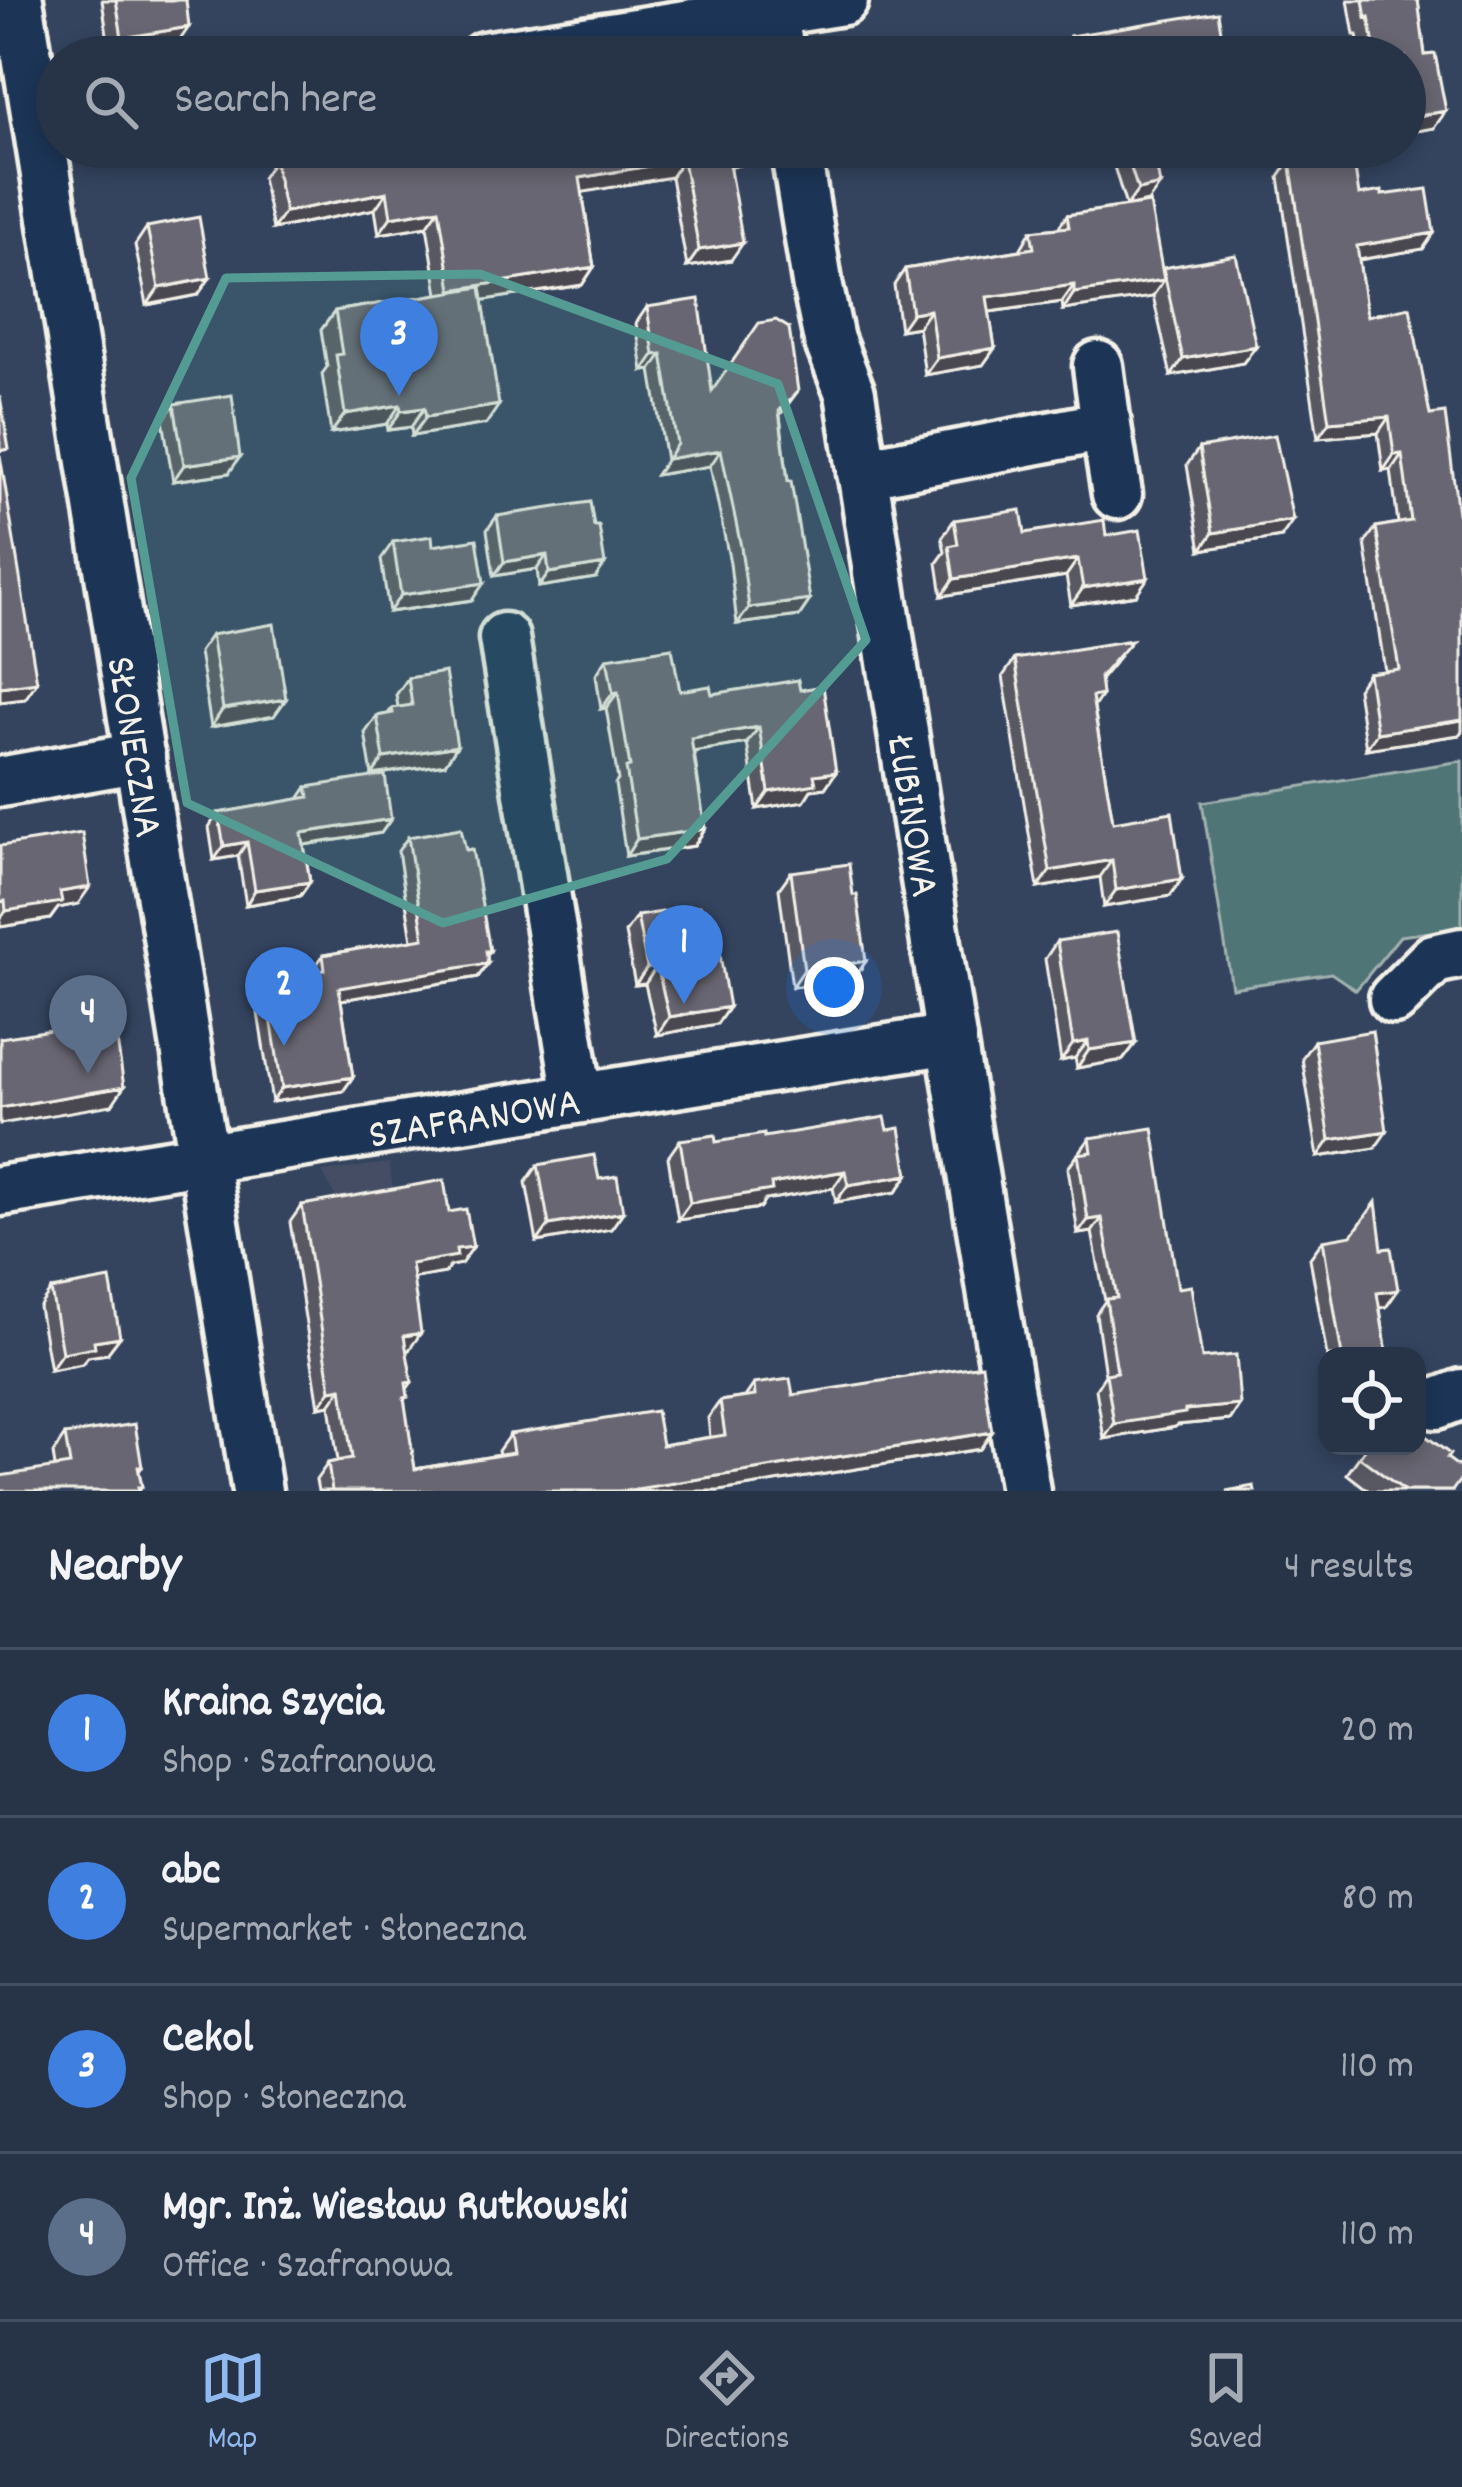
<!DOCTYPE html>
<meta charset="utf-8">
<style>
body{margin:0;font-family:Dekko,sans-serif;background:#2f3b4e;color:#f1f3f6}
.controls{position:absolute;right:36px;bottom:36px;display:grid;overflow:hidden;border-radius:24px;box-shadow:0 6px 18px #0003}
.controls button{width:108px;height:108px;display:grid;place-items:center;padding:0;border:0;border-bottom:3px solid #434e60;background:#273347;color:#f1f3f6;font:60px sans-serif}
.you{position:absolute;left:834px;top:987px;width:42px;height:42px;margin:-30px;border:9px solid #fff;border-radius:50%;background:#1a73e8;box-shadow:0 0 0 18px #1a73e833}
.badge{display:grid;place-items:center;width:78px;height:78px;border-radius:50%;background:#90b9f0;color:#fff;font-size:39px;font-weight:700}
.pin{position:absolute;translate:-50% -99px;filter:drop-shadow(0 3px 6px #0008)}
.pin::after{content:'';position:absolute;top:63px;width:42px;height:36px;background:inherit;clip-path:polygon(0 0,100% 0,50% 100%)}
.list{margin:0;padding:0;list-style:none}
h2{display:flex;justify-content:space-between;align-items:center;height:156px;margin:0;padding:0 48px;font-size:51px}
h2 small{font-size:39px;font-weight:400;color:#a4aab4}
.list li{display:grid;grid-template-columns:78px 1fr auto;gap:36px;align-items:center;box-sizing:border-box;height:168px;padding:0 48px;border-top:3px solid #434e60}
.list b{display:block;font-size:45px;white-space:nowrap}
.list p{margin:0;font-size:39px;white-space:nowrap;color:#a4aab4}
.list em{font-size:39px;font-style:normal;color:#a4aab4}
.icon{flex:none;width:66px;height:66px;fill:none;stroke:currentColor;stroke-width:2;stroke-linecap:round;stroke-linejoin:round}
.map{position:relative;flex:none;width:1462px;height:1491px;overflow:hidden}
.search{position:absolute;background:#273347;box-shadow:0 6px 18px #0003;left:36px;right:36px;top:36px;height:132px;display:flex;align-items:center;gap:30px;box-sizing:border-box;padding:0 42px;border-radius:66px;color:#a4aab4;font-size:45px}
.sheet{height:828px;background:#273347}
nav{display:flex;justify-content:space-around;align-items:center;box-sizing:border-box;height:168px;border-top:3px solid #434e60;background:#273347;font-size:33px;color:#a4aab4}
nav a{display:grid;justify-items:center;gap:6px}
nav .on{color:#90b9f0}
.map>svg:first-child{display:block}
</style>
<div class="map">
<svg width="1462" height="1491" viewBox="0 0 1462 1491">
<rect width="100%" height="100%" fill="#34445f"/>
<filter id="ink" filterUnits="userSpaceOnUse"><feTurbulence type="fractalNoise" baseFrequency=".00833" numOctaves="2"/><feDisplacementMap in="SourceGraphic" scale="24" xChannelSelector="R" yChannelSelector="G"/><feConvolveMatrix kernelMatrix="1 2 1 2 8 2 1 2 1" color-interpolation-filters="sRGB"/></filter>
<g filter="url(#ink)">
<path fill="#444e65" d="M 389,1163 L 412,1307 L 338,1214 L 335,1196 L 322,1172 Z"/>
<path fill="#4f7476" stroke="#a2b2af" stroke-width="3" d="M 1462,761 L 1462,928 L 1400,936 L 1356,990 L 1331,973 L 1232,988 L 1202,802 Z"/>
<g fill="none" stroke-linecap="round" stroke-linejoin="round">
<g stroke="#f4f1e8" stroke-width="57">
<g id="street">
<path id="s1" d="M 18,0 L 257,1491"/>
<path d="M 771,11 L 781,57"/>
<path d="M 484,57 L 843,0"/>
<path id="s2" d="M 795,147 L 818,288 L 829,340 L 850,393 L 951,1039 L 1025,1491"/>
<path d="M 1106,426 L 1117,494"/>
<path d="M 862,473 L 1106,426 L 1098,366"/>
<path d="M 504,638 L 578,1097"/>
<path d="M 0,782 L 140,757"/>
<path d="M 1394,999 L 1434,959 L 1462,953"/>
<path id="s3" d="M 0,1191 L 951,1039"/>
<path d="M 1436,1404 L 1462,1394"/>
</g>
</g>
<use href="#street" stroke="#1d3557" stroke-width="48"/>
</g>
<path fill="#595862" stroke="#f4f1e8" stroke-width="3" d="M 102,0 L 186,0 L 177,44 L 110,55 Z
M 1348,0 L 1418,0 L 1434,128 L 1405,133 L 1405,57 L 1361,57 L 1357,35 L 1354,35 Z
M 1070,36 L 1225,57 L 1059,57 L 1059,52 Z
M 407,147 L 766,147 L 755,162 L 730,167 L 731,260 L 687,267 L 671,177 L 582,192 L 594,267 L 582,285 L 483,300 L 486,424 L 412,436 L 411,427 L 388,430 L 387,424 L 331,433 L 322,374 L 327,367 L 321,330 L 335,311 L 438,294 L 427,226 L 379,234 L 375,209 L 273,229 L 262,178 L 274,160 L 332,162 L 405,149 Z
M 1108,147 L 1153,147 L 1148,202 L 1133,205 L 1162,269 L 1256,346 L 1243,363 L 1171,376 L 1153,296 L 1063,310 L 1062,302 L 989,312 L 995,348 L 983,365 L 925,375 L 918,327 L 900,330 L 894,285 L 905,269 L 1020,250 L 1031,231 L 1058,228 L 1067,215 L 1126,206 Z
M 1290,161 L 1359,195 L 1382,195 L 1434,233 L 1423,249 L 1359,260 L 1367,316 L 1460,573 L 1459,735 L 1366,749 L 1357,689 L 1368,673 L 1385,671 L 1365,543 L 1376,527 L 1398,523 L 1391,470 L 1383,471 L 1378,433 L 1318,438 L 1279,177 Z
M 147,227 L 198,295 L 147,305 L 135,245 Z
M 647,307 L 712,391 L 798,391 L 780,415 L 788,481 L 810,600 L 799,616 L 737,624 L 730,563 L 710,466 L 656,475 L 666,460 L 651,370 L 643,371 L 636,323 Z
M 174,404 L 229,473 L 173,481 L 163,420 Z
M 1199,448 L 1281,537 L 1201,550 L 1187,465 Z
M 497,516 L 595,578 L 539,587 L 537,569 L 494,576 L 487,530 Z
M 954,520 L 1025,533 L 1106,536 L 1136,595 L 1071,605 L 1066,576 L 942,596 L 937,563 L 945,552 L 942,538 Z
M 393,542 L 433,546 L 472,600 L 389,612 L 381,559 Z
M 211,635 L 286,699 L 274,716 L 211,727 L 199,652 Z
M 1119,657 L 1100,680 L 1102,695 L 1094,707 L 1113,822 L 1170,896 L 1104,907 L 1100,877 L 1038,888 L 1003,676 L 1015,659 Z
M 607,658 L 680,691 L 712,694 L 800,690 L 836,772 L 825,788 L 811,790 L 804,801 L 757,809 L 747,743 L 694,752 L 705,829 L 694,846 L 626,856 L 615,784 L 618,780 L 606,708 L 601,709 L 596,675 Z
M 408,678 L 457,746 L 445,764 L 372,775 L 365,733 L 377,716 L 388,714 L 392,708 L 398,707 L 396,695 Z
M 307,787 L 391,819 L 381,833 L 304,845 L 310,882 L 300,896 L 246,905 L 238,856 L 214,860 L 209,827 L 218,813 L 299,799 Z
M 408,837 L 487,955 L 488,963 L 478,977 L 341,1000 L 353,1077 L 343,1091 L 272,1102 L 258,1013 L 269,999 L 268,992 L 278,978 L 313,972 L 313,970 L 323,955 L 412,940 L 398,851 Z
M 0,846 L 78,904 L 58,908 L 50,919 L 0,927 Z
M 791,872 L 853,895 L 866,961 L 854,979 L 792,987 L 779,889 Z
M 637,916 L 709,957 L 729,1007 L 717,1024 L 657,1035 L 645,984 L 635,985 L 625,933 Z
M 1057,941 L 1136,1043 L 1123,1060 L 1077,1068 L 1075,1058 L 1061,1061 L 1045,959 Z
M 1314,1041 L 1375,1148 L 1318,1157 L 1302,1058 Z
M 888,1130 L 908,1175 L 896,1192 L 836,1202 L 833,1188 L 765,1200 L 760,1208 L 678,1220 L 668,1157 L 680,1140 L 716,1142 Z
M 1090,1138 L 1178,1288 L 1202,1358 L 1240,1405 L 1230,1420 L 1177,1425 L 1175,1427 L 1104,1439 L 1096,1389 L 1105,1375 L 1096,1314 L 1105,1301 L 1092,1232 L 1078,1234 L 1068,1168 Z
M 538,1165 L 599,1179 L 623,1212 L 611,1229 L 537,1242 L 526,1182 Z
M 302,1205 L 449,1212 L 473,1247 L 461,1264 L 450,1266 L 445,1273 L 414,1278 L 409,1350 L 406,1351 L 412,1382 L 407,1389 L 404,1403 L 415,1469 L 499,1455 L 498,1451 L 510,1434 L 662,1445 L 710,1437 L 708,1418 L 720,1401 L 745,1397 L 754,1384 L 793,1395 L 992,1432 L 980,1449 L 719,1491 L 318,1491 L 316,1480 L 328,1463 L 338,1461 L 330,1405 L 319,1407 L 290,1222 Z
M 1323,1240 L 1382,1249 L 1398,1290 L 1386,1307 L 1380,1308 L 1387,1354 L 1386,1356 L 1327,1356 L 1310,1258 Z
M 51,1290 L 107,1354 L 88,1357 L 82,1364 L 50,1370 L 39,1307 Z
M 1423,1434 L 1447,1458 L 1452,1491 L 1369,1491 L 1347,1474 L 1367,1446 Z
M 65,1435 L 142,1467 L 139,1471 L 142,1487 L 139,1491 L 55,1467 L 53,1453 Z"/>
<path fill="#494750" stroke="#f4f1e8" stroke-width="3" d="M 189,27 L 177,44 L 110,55 L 122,38 Z
M 1446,111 L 1434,128 L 1405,133 L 1405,118 Z
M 757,147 L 766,147 L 755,162 L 715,170 L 727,153 Z
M 890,147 L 942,147 L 884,156 Z
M 683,160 L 671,177 L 568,195 L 580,178 Z
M 1160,185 L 1148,202 L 1126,207 L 1138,190 Z
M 387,192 L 375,209 L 273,229 L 285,212 Z
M 439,209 L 427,226 L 379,234 L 391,217 Z
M 1434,233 L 1423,249 L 1346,262 L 1357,246 Z
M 743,243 L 731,260 L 687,267 L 699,250 Z
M 594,267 L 582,285 L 440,307 L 452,290 Z
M 210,278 L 198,295 L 147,305 L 159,288 Z
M 1164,280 L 1152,297 L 1063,310 L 1074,293 Z
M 1074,285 L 1062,302 L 975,314 L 987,297 Z
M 930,310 L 918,327 L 900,330 L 912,313 Z
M 1256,346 L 1243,363 L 1171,376 L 1183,359 Z
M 995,348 L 983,365 L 925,375 L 937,358 Z
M 662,354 L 651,370 L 643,371 L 654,355 Z
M 400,405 L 387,424 L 331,433 L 345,414 Z
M 499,405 L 486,424 L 412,436 L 426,417 Z
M 424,408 L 411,427 L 388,430 L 401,411 Z
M 1389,417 L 1378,433 L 1318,438 L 1329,422 Z
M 721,450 L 710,466 L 656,475 L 667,459 Z
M 1402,454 L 1391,470 L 1383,471 L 1394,455 Z
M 240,457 L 229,473 L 173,481 L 184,465 Z
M 1293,520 L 1281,537 L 1201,550 L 1213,533 Z
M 547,555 L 537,569 L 494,576 L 504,562 Z
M 1078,559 L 1066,576 L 942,596 L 954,579 Z
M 605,564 L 595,578 L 539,587 L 549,573 Z
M 1148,578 L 1136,595 L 1071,605 L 1083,588 Z
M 484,583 L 472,600 L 389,612 L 401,595 Z
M 810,600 L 799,616 L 737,624 L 749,608 Z
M 37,682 L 25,699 L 0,702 L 0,687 Z
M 618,692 L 606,708 L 601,709 L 613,693 Z
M 286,699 L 274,716 L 211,727 L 223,709 Z
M 1462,720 L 1462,731 L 1459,735 L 1366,749 L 1377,733 Z
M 759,727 L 747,743 L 680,754 L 691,738 Z
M 457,746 L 445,764 L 372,775 L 384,758 Z
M 836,772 L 825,788 L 811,790 L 804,801 L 757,809 L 769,792 L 814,775 Z
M 391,819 L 381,833 L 292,847 L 302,833 Z
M 705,829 L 694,846 L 626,856 L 637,839 Z
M 247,842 L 238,856 L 214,860 L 224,846 Z
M 1112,860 L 1100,877 L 1038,888 L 1050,871 Z
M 1182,879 L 1170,896 L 1104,907 L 1116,890 Z
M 310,882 L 300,896 L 246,905 L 255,890 Z
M 90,887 L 78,904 L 58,908 L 50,919 L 0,927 L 0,919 L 6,911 L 60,892 Z
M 490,951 L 480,965 L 488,963 L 478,977 L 329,1002 L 339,988 Z
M 866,961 L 854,979 L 792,987 L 804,970 Z
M 657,966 L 645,984 L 635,985 L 647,968 Z
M 729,1007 L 717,1024 L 657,1035 L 669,1017 Z
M 1088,1041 L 1075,1058 L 1061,1061 L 1073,1044 Z
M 1136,1043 L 1123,1060 L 1077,1068 L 1089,1050 Z
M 353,1077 L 343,1091 L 272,1102 L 282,1088 Z
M 124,1087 L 112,1105 L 0,1124 L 0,1108 Z
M 1387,1131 L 1375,1148 L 1318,1157 L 1330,1140 Z
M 845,1171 L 833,1188 L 765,1200 L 760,1208 L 678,1220 L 690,1203 L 771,1184 Z
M 908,1175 L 896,1192 L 836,1202 L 848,1185 Z
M 623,1212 L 611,1229 L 537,1242 L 549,1225 Z
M 1102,1218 L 1092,1232 L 1078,1234 L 1088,1220 Z
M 473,1247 L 461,1264 L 450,1266 L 445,1273 L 399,1281 L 411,1264 L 456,1249 Z
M 1398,1290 L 1386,1307 L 1365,1310 L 1377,1293 Z
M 421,1333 L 409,1350 L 392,1353 L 404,1336 Z
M 120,1337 L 107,1354 L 88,1357 L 82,1364 L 50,1370 L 62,1353 L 94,1341 Z
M 342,1388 L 330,1405 L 319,1407 L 331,1390 Z
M 1240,1405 L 1230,1420 L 1177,1425 L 1175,1427 L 1104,1439 L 1114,1424 L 1185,1410 Z
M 992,1432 L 980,1449 L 719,1491 L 624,1491 Z"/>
<path fill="#686672" stroke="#f4f1e8" stroke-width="3" d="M 116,0 L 186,0 L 189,27 L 122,38 Z
M 1363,0 L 1418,0 L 1425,55 L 1435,54 L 1446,111 L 1405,118 L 1405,57 L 1376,57 L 1369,17 L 1366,18 Z
M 1218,12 L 1225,57 L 1073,57 L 1070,36 Z
M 413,147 L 757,147 L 727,153 L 743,243 L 699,250 L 683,160 L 580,178 L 594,267 L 452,290 L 439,209 L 391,217 L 387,192 L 285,212 L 274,160 L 330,150 L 332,162 Z
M 1124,147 L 1153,147 L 1160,185 L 1138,190 Z
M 1352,149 L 1359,195 L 1382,191 L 1382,195 L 1427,189 L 1434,233 L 1357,246 L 1367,316 L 1410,307 L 1430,415 L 1445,413 L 1458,513 L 1462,513 L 1462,560 L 1458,561 L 1462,590 L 1462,720 L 1377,733 L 1368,673 L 1399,669 L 1376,527 L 1411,521 L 1402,454 L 1394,455 L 1389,417 L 1329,422 L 1290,161 Z
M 1150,203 L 1164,280 L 1074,293 L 1074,285 L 987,297 L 995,348 L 937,358 L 930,310 L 912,313 L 905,269 L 1034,248 L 1031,231 L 1069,227 L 1067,215 Z
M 199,217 L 210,278 L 159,288 L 147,227 Z
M 1236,255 L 1256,346 L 1183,359 L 1163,268 Z
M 481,287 L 499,405 L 426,417 L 424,408 L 401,411 L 400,405 L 345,414 L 336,355 L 342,354 L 335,311 Z
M 699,299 L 712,391 L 759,323 L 776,320 L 789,328 L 798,391 L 779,411 L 788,481 L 791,481 L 810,600 L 749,608 L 741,547 L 721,450 L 667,459 L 677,444 L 662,354 L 654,355 L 647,307 Z
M 232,395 L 240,457 L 184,465 L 174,404 Z
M 0,396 L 9,449 L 0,451 Z
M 1275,435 L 1293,520 L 1213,533 L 1199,448 Z
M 0,455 L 37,682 L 0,687 Z
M 590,502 L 594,526 L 599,526 L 605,564 L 549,573 L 547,555 L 504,562 L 497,516 Z
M 1021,510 L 1025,533 L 1104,520 L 1106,536 L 1140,530 L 1148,578 L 1083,588 L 1078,559 L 954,579 L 949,546 L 958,544 L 954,520 Z
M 432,536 L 433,546 L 477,539 L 484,583 L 401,595 L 393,542 Z
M 274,624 L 286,699 L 223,709 L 211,635 Z
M 1132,640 L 1100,677 L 1102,695 L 1092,697 L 1113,822 L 1172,812 L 1182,879 L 1116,890 L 1112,860 L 1050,871 L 1015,659 Z
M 672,648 L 680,691 L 710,686 L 712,694 L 798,680 L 800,690 L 823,686 L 836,772 L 814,775 L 816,784 L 769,792 L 759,727 L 691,738 L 705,829 L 637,839 L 626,768 L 630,767 L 618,692 L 613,693 L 607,658 Z
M 445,672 L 457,746 L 384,758 L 377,716 L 393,713 L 392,708 L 412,705 L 408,678 Z
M 385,775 L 391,819 L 302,833 L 310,882 L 255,890 L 247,842 L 224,846 L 218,813 L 309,797 L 307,787 Z
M 461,828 L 466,850 L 472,849 L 490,951 L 486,951 L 488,963 L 339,988 L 353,1077 L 282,1088 L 268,999 L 282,997 L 278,978 L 325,970 L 323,955 L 424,938 L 408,837 Z
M 82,833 L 90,887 L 60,892 L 62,902 L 6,911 L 5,901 L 0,902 L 0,846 Z
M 849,864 L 853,895 L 857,895 L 866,961 L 804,970 L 791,872 Z
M 700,906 L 709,957 L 720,955 L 729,1007 L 669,1017 L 657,966 L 647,968 L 637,916 Z
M 1117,932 L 1136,1043 L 1089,1050 L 1088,1041 L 1073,1044 L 1057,941 Z
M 114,1020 L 124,1087 L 0,1108 L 0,1038 Z
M 1372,1031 L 1387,1131 L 1330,1140 L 1314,1041 Z
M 885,1117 L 888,1130 L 900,1128 L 908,1175 L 848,1185 L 845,1171 L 771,1184 L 772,1190 L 690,1203 L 680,1140 L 715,1135 L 716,1142 L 764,1134 L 764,1137 Z
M 1153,1128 L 1178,1288 L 1191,1286 L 1202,1358 L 1236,1355 L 1240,1405 L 1185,1410 L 1185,1413 L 1114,1424 L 1106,1374 L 1117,1372 L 1106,1299 L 1117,1298 L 1102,1218 L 1088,1220 L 1078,1154 L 1092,1152 L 1090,1138 Z
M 594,1155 L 599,1179 L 617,1176 L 623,1212 L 549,1225 L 538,1165 Z
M 444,1180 L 449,1212 L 466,1209 L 473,1247 L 456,1249 L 457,1256 L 411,1264 L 421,1333 L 404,1336 L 412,1382 L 406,1383 L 408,1397 L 404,1398 L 415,1469 L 513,1453 L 510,1434 L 656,1411 L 662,1445 L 725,1435 L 720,1401 L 755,1396 L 754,1384 L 790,1379 L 793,1395 L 982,1365 L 992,1432 L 624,1491 L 332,1491 L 328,1463 L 352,1458 L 342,1388 L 331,1390 L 302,1205 Z
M 1376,1202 L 1382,1249 L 1391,1248 L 1398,1290 L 1377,1293 L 1387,1354 L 1371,1356 L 1342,1356 L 1323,1240 L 1352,1235 Z
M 110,1279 L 120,1337 L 94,1341 L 95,1347 L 62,1353 L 51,1290 Z
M 135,1424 L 142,1467 L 138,1467 L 142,1487 L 138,1487 L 139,1491 L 0,1491 L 0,1476 L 70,1465 L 65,1435 Z
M 1417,1425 L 1425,1431 L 1423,1434 L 1450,1454 L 1447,1458 L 1462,1469 L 1462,1477 L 1452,1491 L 1405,1491 L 1359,1457 L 1367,1446 L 1417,1446 Z
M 1254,1486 L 1255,1491 L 1226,1491 Z"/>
</g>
<path fill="#549b93" fill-opacity="0.2" stroke="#549b93" stroke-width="9" stroke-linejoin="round" d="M 480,274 L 778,384 L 866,640 L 667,859 L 443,923 L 187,803 L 131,478 L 226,278 Z"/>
<g text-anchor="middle" stroke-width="9" stroke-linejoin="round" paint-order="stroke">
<g font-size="42" fill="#f4f1e8" stroke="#1d3557">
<text dy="15" stroke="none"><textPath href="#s1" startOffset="756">SŁONECZNA</textPath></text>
<text dy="15" stroke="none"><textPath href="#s2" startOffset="681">ŁUBINOWA</textPath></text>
<text dy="15" stroke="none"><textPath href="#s3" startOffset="480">SZAFRANOWA</textPath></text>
</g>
</g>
</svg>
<div class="controls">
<button><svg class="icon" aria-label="locate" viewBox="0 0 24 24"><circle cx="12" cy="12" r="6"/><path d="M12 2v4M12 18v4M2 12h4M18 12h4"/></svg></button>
</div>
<div class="you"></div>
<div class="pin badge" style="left:684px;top:1004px;background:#3f7fe0">1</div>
<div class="pin badge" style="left:284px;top:1046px;background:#3f7fe0">2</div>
<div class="pin badge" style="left:399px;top:396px;background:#3f7fe0">3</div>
<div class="pin badge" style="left:88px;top:1074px;background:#5c6f8a">4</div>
<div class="search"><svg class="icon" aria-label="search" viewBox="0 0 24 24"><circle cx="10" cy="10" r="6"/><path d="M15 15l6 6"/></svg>Search here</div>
</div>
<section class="sheet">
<h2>Nearby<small>4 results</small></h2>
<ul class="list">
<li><span class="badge" style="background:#3f7fe0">1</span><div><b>Kraina Szycia</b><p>Shop · Szafranowa</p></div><em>20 m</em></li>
<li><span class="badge" style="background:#3f7fe0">2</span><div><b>abc</b><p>Supermarket · Słoneczna</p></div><em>80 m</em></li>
<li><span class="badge" style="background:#3f7fe0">3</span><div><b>Cekol</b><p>Shop · Słoneczna</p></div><em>110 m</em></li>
<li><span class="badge" style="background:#5c6f8a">4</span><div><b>Mgr. Inż. Wiesław Rutkowski</b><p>Office · Szafranowa</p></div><em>110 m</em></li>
</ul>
</section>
<nav>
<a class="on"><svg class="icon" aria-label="map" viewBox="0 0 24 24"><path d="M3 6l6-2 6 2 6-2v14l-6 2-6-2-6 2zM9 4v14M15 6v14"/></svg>Map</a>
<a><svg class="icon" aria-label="directions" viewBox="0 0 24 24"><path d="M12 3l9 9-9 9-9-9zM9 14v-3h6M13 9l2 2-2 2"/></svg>Directions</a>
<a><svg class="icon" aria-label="saved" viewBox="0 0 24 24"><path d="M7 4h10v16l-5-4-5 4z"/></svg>Saved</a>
</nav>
